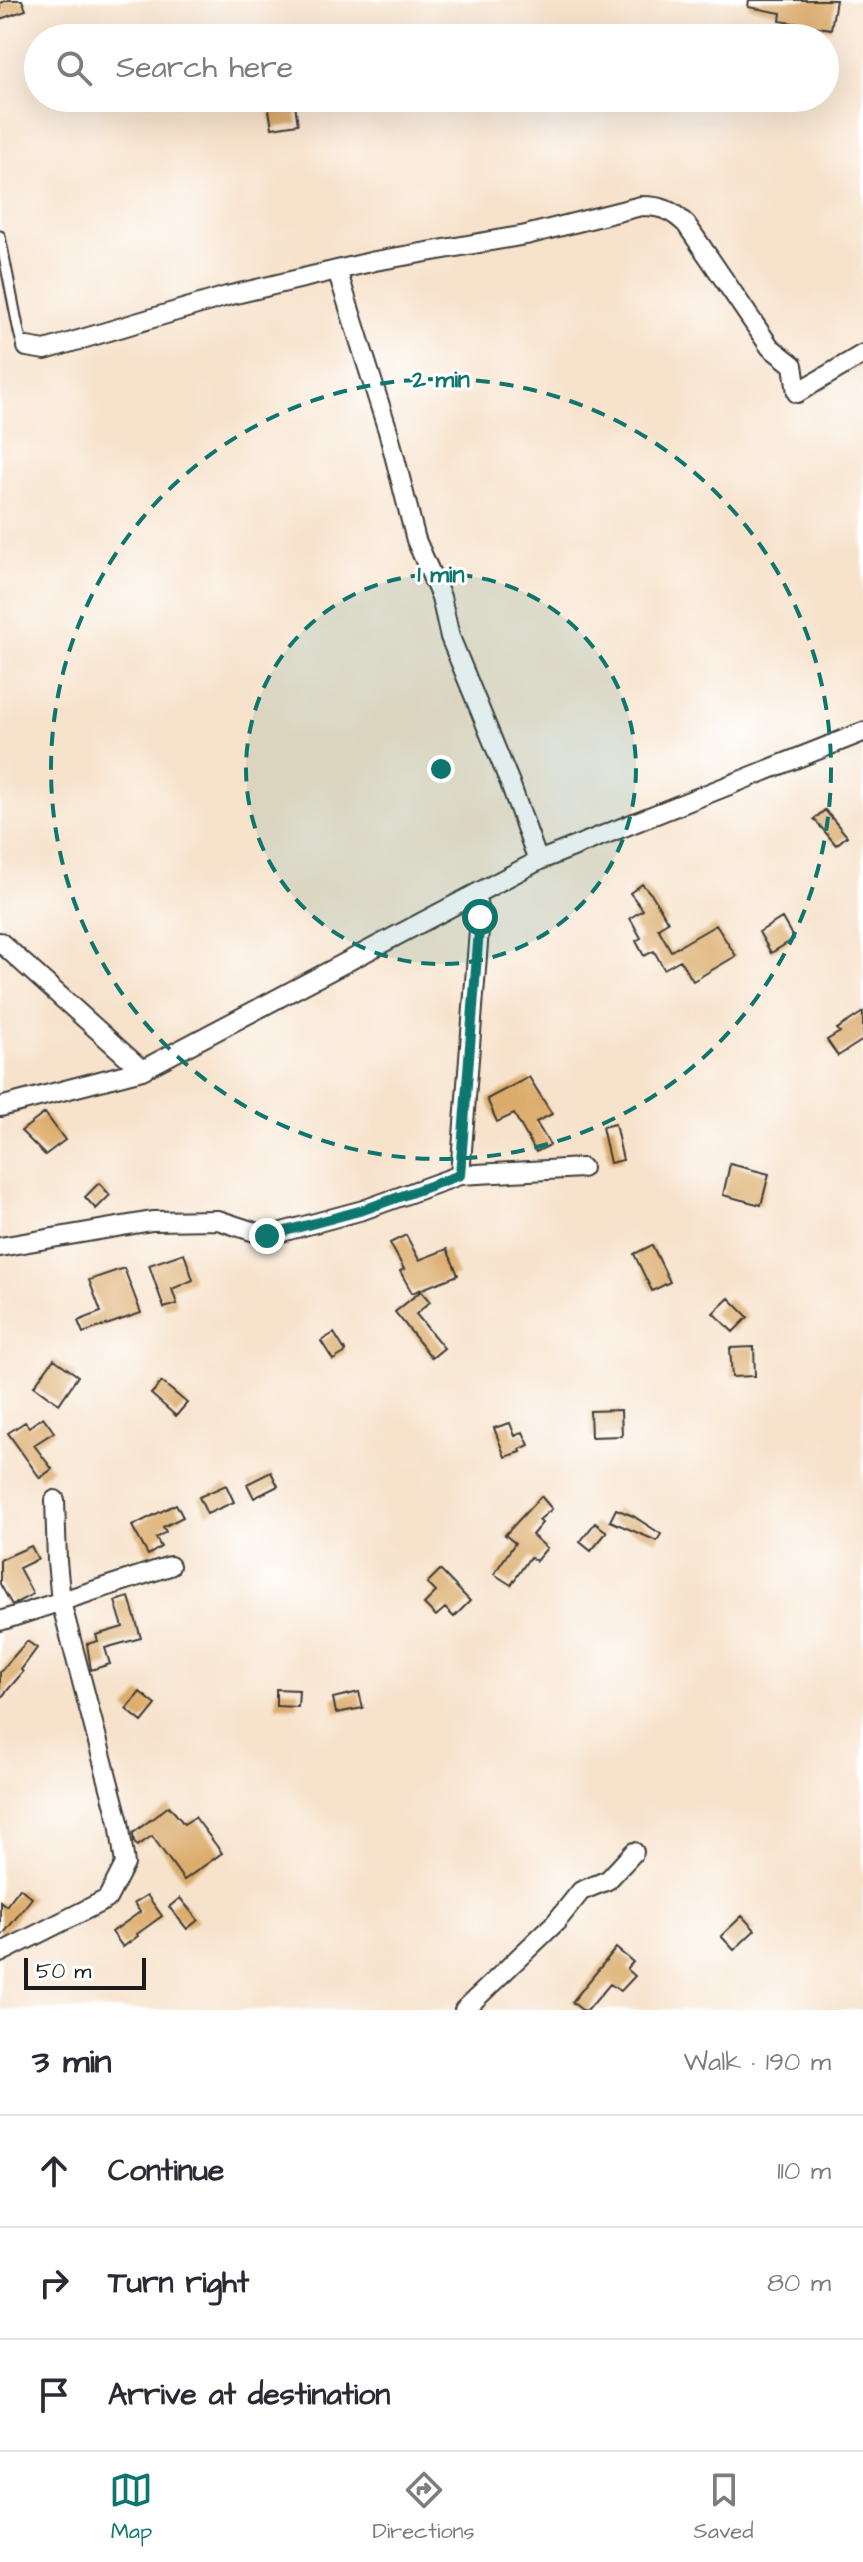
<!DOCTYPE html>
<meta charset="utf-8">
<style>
body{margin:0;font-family:"Architects Daughter",sans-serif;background:#f7f7f7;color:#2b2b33}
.scale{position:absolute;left:24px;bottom:20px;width:122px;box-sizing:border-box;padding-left:8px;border:4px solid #1c1c1c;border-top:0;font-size:22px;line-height:28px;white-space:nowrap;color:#1c1c1c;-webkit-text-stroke:6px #fff;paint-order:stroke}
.stop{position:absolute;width:24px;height:24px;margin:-18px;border:6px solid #0f766e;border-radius:50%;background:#fff}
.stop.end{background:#0f766e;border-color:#fff;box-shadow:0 2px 8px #0008}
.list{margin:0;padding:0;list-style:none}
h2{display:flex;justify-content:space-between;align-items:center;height:104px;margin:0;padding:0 32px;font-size:34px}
h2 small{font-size:26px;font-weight:400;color:#7c7c81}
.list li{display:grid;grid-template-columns:52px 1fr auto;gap:24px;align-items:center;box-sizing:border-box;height:112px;padding:0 32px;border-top:2px solid #e1e1e2}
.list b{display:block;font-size:30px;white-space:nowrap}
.list em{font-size:26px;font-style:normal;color:#7c7c81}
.icon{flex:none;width:44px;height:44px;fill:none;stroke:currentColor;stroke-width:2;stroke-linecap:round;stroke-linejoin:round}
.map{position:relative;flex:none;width:863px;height:2010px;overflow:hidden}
.search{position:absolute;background:#fff;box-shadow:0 8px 32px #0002;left:24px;right:24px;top:24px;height:88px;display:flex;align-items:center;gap:20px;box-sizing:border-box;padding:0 28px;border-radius:44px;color:#7c7c81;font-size:30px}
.sheet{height:440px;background:#fff}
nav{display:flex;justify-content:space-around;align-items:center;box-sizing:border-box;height:112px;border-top:2px solid #e1e1e2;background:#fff;font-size:22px;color:#7c7c81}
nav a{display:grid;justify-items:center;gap:4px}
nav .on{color:#0f766e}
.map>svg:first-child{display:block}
</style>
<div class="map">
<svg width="863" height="2010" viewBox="0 0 863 2010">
<rect width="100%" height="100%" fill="#fff"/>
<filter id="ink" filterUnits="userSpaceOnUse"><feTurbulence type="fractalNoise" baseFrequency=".0125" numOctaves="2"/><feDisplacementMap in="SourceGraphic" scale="16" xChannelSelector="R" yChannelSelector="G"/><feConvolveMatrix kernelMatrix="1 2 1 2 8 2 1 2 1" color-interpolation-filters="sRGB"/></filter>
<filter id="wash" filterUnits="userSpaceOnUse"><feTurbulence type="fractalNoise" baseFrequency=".006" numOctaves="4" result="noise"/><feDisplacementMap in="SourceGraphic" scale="32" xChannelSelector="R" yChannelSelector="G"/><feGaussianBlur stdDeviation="1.8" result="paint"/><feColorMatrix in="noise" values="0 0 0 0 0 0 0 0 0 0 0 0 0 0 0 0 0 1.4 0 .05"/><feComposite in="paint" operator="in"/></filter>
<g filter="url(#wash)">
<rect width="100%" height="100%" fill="#f7e2cb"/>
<g id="blocks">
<path fill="#dcac6c" d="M 8,0 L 22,0 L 26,10 L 0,19 L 0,3 Z
M 749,0 L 836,0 L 831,29 L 780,21 L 781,13 L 748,7 Z
M 267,98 L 294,98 L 298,124 L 272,128 Z
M 825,810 L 847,836 L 836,845 L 814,819 Z
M 642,884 L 653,896 L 668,922 L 658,928 L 671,951 L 716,925 L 736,956 L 693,981 L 680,960 L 664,969 L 654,951 L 644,956 L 636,941 L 641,938 L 630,918 L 643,910 L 630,893 Z
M 782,918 L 794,939 L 771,953 L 759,932 Z
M 863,1012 L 863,1040 L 838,1056 L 827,1040 L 840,1032 L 837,1029 Z
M 529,1077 L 552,1114 L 536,1122 L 550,1145 L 536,1152 L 514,1114 L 497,1122 L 487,1099 Z
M 45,1113 L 65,1140 L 45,1155 L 21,1131 Z
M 615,1124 L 623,1160 L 610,1163 L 602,1127 Z
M 730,1164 L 769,1174 L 761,1205 L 723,1195 Z
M 99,1183 L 110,1195 L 96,1209 L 85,1197 Z
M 406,1235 L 419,1260 L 447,1249 L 458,1275 L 412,1293 L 400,1271 L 404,1269 L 390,1243 Z
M 652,1245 L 670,1282 L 652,1291 L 634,1254 Z
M 184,1253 L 193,1280 L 172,1289 L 177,1304 L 164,1308 L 149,1265 Z
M 124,1268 L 141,1313 L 83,1333 L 78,1321 L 101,1312 L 89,1280 Z
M 421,1291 L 430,1302 L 416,1314 L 444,1348 L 432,1358 L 395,1312 Z
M 729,1298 L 748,1317 L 733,1332 L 713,1313 Z
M 334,1333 L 346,1352 L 333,1360 L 321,1341 Z
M 754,1347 L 755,1376 L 732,1377 L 730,1348 Z
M 54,1359 L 78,1376 L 59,1404 L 34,1386 Z
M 162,1382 L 187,1403 L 176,1416 L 151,1394 Z
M 621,1410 L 622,1436 L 591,1437 L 590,1411 Z
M 43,1417 L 54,1432 L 34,1445 L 52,1469 L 40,1478 L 8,1433 L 25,1422 L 29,1427 Z
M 510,1423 L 515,1436 L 523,1432 L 529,1445 L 520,1449 L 521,1452 L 505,1457 L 494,1428 Z
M 271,1472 L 278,1486 L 254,1498 L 247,1484 Z
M 226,1485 L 234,1502 L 207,1514 L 199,1497 Z
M 541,1496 L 552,1509 L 539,1520 L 542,1523 L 532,1535 L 547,1548 L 536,1561 L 530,1557 L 511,1585 L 494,1574 L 515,1543 L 505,1535 Z
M 176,1504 L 183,1517 L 163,1527 L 166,1532 L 156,1538 L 161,1547 L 148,1555 L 132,1526 Z
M 616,1509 L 633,1516 L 661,1534 L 657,1541 L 610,1521 Z
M 595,1523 L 607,1532 L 591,1551 L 580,1542 Z
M 31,1546 L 38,1559 L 19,1568 L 33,1594 L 12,1605 L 0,1584 L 0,1560 Z
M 440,1570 L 470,1601 L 454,1617 L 445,1608 L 436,1616 L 424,1604 L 436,1592 L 427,1583 Z
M 129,1597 L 141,1638 L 105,1648 L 110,1664 L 91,1670 L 87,1644 L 98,1641 L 96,1635 L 123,1627 L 115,1601 Z
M 27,1641 L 37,1648 L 21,1670 L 23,1672 L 0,1699 L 0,1672 Z
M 276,1689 L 299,1690 L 298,1707 L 276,1706 Z
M 140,1692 L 156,1705 L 142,1722 L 126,1709 Z
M 359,1692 L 363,1708 L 336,1713 L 333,1698 Z
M 169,1806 L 184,1824 L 195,1817 L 222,1853 L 184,1880 L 152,1836 L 137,1846 L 134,1842 L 133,1833 Z
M 20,1888 L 32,1898 L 0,1938 L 0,1901 L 6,1906 Z
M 147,1895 L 162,1916 L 137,1934 L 138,1936 L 123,1947 L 112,1932 L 140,1912 L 134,1903 Z
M 180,1898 L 198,1920 L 187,1929 L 169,1907 Z
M 742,1916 L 755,1930 L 734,1950 L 721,1936 Z
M 616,1948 L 633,1962 L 627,1969 L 635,1976 L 621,1991 L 610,1984 L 588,2010 L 582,2010 L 572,2002 Z"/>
</g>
</g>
<g filter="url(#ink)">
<use href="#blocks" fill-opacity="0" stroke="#3d3a36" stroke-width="2"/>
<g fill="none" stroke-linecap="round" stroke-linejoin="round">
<g stroke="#3d3a36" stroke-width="13">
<path id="lane" d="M 0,236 L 19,332 L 22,343 L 27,347"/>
</g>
<g stroke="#3d3a36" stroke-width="22">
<path id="street" d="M 337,270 L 388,431 L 416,540 L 441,597 L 450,637 L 510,783 L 538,861
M 27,347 L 45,350 L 227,296 L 375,261 L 526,235 L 641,206 C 662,206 671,210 686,224 L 770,347 L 793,365 L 797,393 L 863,354
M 0,942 L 142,1070
M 0,1107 L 142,1070 L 538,861 L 863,732
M 460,1175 L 582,1168
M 0,1247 L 152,1221 L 218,1220 L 267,1236 L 363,1210 L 460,1175 L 480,917 L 475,894
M 0,1621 L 170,1566
M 0,1953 L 107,1899 L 125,1864 L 119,1822 L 61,1602 L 57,1561 L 55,1500
M 464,2010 L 556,1922 L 581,1891 L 608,1880 L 634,1852"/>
</g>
<use href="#lane" stroke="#fff" stroke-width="9"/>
<use href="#street" stroke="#fff" stroke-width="18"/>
</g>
</g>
<g fill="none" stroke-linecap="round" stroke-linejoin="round" filter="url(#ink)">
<path stroke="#0f766e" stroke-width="10" d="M 267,1236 L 363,1210 L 460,1175 L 480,917"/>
</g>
<circle cx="441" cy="769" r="195" fill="#0f766e" fill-opacity=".12"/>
<g fill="none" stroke="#0f766e" stroke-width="4" stroke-dasharray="14 10">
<circle cx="441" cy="769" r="195"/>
<circle cx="441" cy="769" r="390"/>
</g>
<circle cx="441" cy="769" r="12" fill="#0f766e" stroke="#fff" stroke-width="4"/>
<g font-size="24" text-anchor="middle" font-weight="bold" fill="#0f766e" stroke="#fff" stroke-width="6" stroke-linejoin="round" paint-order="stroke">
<text x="441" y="387">2 min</text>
<text x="441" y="582">1 min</text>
</g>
</svg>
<div class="scale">50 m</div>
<div class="stop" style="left:480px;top:917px"></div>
<div class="stop end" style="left:267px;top:1236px"></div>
<div class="search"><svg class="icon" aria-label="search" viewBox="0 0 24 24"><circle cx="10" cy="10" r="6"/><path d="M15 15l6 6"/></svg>Search here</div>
</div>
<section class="sheet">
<h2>3 min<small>Walk · 190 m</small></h2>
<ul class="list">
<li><svg class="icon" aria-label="ahead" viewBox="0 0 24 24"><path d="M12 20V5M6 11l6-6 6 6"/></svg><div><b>Continue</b></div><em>110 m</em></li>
<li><svg class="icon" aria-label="right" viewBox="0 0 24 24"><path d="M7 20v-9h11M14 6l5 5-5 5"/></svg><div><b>Turn right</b></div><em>80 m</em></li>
<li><svg class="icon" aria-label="arrive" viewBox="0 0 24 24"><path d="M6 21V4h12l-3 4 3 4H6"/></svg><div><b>Arrive at destination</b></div></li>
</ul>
</section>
<nav>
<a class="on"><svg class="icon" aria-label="map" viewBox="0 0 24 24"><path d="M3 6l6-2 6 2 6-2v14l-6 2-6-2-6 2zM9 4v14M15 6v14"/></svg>Map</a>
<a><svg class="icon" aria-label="directions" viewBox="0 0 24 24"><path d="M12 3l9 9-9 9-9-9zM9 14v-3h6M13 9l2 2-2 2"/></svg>Directions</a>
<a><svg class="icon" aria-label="saved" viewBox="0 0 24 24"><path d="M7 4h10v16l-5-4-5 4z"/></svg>Saved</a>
</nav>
